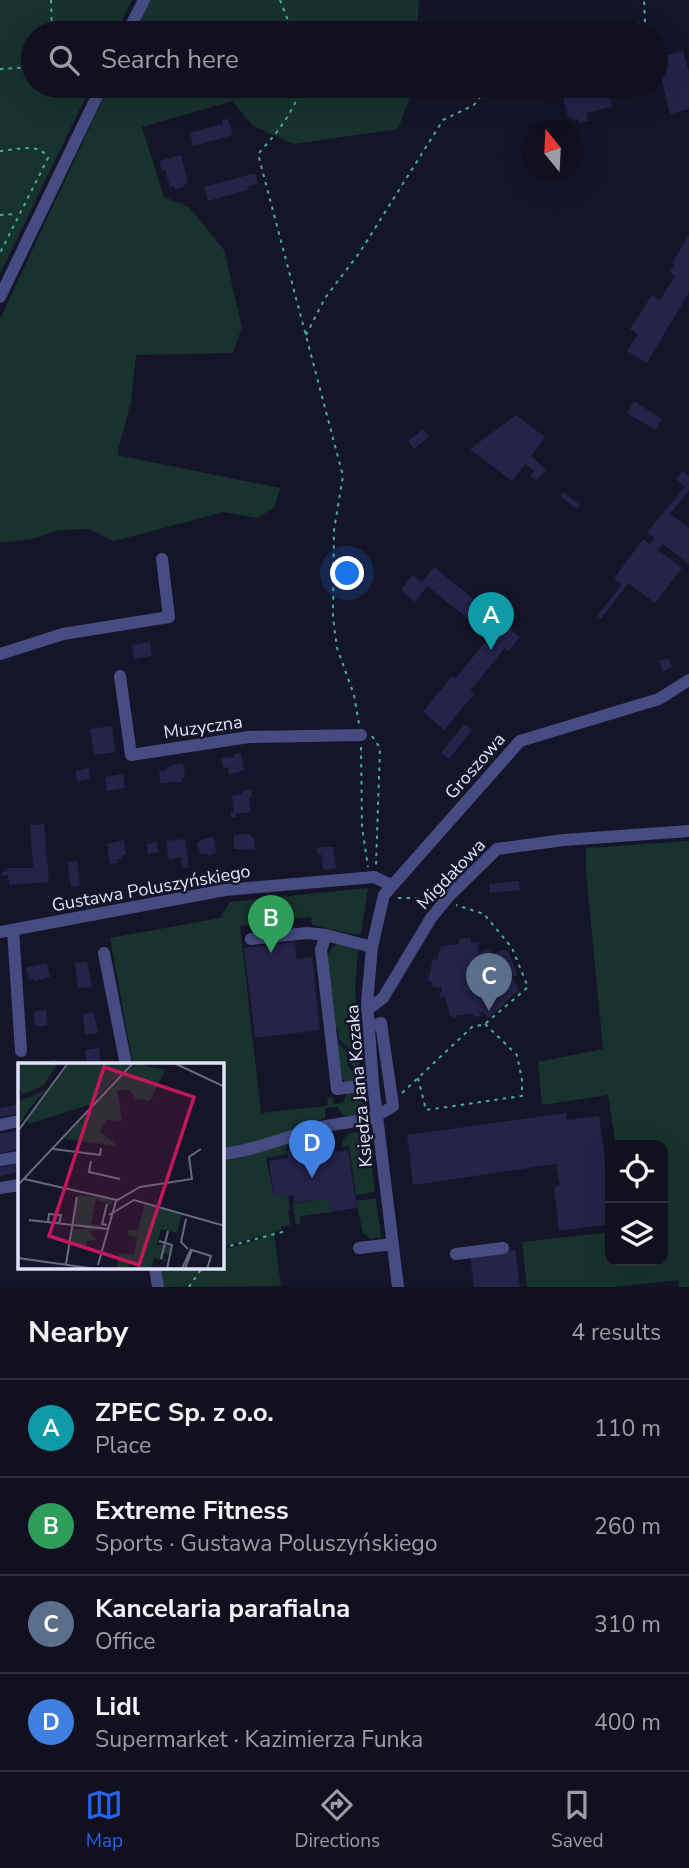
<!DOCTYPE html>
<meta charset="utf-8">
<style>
body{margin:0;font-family:"Nunito Sans",sans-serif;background:#191928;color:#f1f3f6}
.controls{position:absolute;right:21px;bottom:21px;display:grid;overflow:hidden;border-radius:14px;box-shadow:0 7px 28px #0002}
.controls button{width:63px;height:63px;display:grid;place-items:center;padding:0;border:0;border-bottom:2px solid #30303d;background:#10101f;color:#f1f3f6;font:35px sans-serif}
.compass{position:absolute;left:521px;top:119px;width:63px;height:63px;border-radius:50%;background:#10101f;box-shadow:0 7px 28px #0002;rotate:342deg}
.you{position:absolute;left:348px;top:574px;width:24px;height:24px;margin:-18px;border:5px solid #fff;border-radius:50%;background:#1a73e8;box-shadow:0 0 0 10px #1a73e833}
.badge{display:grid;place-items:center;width:46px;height:46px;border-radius:50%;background:#2563eb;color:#fff;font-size:23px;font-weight:700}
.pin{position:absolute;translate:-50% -58px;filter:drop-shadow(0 2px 4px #0008)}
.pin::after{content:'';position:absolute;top:37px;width:24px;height:21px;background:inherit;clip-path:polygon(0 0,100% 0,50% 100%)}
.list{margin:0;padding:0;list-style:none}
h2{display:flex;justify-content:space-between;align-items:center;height:91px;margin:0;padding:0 28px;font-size:30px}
h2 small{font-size:23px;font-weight:400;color:#9c9da4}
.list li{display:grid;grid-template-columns:46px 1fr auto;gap:21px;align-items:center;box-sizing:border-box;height:98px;padding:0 28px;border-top:2px solid #30303d}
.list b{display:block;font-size:26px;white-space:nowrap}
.list p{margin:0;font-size:23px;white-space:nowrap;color:#9c9da4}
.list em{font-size:23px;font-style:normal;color:#9c9da4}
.icon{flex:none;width:38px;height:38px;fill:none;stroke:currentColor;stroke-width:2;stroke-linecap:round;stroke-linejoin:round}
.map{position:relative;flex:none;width:689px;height:1287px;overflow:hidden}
.search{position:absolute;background:#10101f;box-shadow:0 7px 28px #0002;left:21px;right:21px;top:21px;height:77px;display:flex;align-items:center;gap:18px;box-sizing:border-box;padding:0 24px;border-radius:38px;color:#9c9da4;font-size:26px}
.sheet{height:483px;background:#10101f}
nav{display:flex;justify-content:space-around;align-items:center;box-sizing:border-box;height:98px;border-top:2px solid #30303d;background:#10101f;font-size:19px;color:#9c9da4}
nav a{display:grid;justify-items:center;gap:4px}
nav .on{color:#2563eb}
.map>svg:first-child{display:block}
</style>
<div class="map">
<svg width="689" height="1287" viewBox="0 0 689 1287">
<rect width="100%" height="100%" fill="#151529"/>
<path fill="#18322e" d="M 0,0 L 132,0 L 116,33 L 33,33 L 33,86 L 91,86 L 0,274 Z
M 149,0 L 419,0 L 417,33 L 133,33 Z
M 109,86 L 414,86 L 398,129 L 293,144 L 252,125 L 232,101 L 142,127 L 164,197 L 189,207 L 224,250 L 242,327 L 233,353 L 136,355 L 131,401 L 117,455 L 280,488 L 274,508 L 257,518 L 224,512 L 114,541 L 89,529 L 59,530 L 32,539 L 0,543 L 0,319 Z
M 689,841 L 689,1287 L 679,1287 L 678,1280 L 613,1287 L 527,1287 L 522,1242 L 610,1232 L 610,1261 L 663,1261 L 663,1145 L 616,1145 L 608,1095 L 542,1105 L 538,1062 L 603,1049 L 586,871 L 586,848 Z
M 368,888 L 361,934 L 353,934 L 312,925 L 311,917 L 240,926 L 261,1113 L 325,1106 L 328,1105 L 327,1098 L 332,1097 L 334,1104 L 343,1103 L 347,1093 L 361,1091 L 364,1114 L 349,1117 L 342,1114 L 338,1107 L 325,1108 L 325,1118 L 251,1146 L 222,1150 L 222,1065 L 133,1065 L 110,938 L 220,918 L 230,902 Z
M 339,943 L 358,949 L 355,991 L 360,1071 L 351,1064 L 349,1048 L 339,1039 L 338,1029 L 334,1028 L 327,956 L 333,947 Z
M 336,1042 L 346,1050 L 348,1067 L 359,1077 L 359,1081 L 345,1082 L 341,1078 Z
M 353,1132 L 361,1133 L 368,1137 L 375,1192 L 356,1195 L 349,1146 L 342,1147 C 342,1139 346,1134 353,1132 Z
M 325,1134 L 325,1141 L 286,1147 L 287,1154 L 266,1158 L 274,1197 L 288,1196 L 290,1209 L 288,1210 L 290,1225 L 281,1227 L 281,1230 L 274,1232 L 281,1286 L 162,1287 L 160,1268 L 222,1268 L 222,1250 L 261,1239 L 260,1236 L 222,1247 L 222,1160 L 246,1156 L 294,1139 Z
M 329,1198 L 331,1212 L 300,1216 L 300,1224 L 296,1225 L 293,1204 Z
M 376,1198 L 381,1237 L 371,1239 L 363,1233 L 356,1201 Z"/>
<path fill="#252348" d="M 683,51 L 689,72 L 689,109 L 670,114 L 656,58 Z
M 560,86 L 617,86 L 619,94 L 609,96 L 612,107 L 586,113 L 588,121 L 579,123 L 578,119 L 572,120 L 571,117 L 568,117 Z
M 228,119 L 233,135 L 193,146 L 190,133 L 223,124 L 222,120 Z
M 181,155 L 188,183 L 184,184 L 184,187 L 176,189 L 173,186 L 170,187 L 165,170 L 162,171 L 159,161 Z
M 255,173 L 258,184 L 247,187 L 248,190 L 208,201 L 204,187 Z
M 689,235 L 689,292 L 647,363 L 627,351 L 638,334 L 630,329 L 652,295 L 660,300 L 675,276 L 670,272 L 675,264 L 672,263 Z
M 634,401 L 662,419 L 656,430 L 627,413 Z
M 516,415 L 545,437 L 531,456 L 546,470 L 537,480 L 530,476 L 534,471 L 525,464 L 512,481 L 470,449 Z
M 423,429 L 429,437 L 414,449 L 408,441 Z
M 682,471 L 689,476 L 689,490 L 670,514 L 689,528 L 689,564 L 663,544 L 658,550 L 682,568 L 655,603 L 628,583 L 601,619 L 597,616 L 620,587 L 621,584 L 614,579 L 643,539 L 650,544 L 654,538 L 647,532 L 685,487 L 676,479 Z
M 563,492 L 580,505 L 577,509 L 560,496 Z
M 434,567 L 520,637 L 508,651 L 505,648 L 470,691 L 474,694 L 444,730 L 423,712 L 452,676 L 455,679 L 490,636 L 427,586 L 415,602 L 403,592 L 402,588 L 413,575 L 422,582 Z
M 150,642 L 152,656 L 134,659 L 132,645 Z
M 668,658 L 672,667 L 663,671 L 659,661 Z
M 464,724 L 472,730 L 449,759 L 441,753 Z
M 112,726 L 115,752 L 94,755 L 90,729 Z
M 241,753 L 244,770 L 229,775 L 228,767 L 223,768 L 221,758 L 234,757 L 234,754 Z
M 183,763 L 185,777 L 181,778 L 182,782 L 160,783 L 159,771 L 167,770 L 166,767 L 173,766 L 172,765 Z
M 89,768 L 90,779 L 77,781 L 75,771 Z
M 123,774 L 125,788 L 107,791 L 105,777 Z
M 251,789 L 252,797 L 249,798 L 251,812 L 236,814 L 237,817 L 231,817 L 231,812 L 234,811 L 232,796 L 242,794 L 242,791 Z
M 44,824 L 49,882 L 9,885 L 8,875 L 2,876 L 2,872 L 8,871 L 7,868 L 33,868 L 30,825 Z
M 242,834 L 251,834 L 251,837 L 254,837 L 255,850 L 234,849 L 234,835 Z
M 214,837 L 216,853 L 208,856 L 207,854 L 201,855 L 197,843 L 204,839 Z
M 185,839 L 189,867 L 183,868 L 181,857 L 169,860 L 166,841 Z
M 124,840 L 126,855 L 122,855 L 122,859 L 117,860 L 118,863 L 110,864 L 107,844 Z
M 157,842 L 158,852 L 148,854 L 147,844 Z
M 320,847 L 333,847 L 336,868 L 323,870 L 321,854 L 318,855 L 317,848 Z
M 77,861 L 80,886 L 71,887 L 68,862 Z
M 513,881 L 519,881 L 520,890 L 490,893 L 489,884 Z
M 471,938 L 471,943 L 479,942 L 478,953 L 487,949 L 492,952 L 491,954 L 496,961 L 498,960 L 495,952 L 507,950 L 518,975 L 513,977 L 519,990 L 489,1018 L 482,1011 L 480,1016 L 474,1017 L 473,1014 L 457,1015 L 456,1018 L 450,1015 L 445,997 L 441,999 L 439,993 L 442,991 L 442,985 L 439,988 L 432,987 L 433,982 L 428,980 L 433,959 L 437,960 L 441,946 L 459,944 L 459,939 Z
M 295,942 L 297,959 L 312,957 L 320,1030 L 255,1038 L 244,948 Z
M 87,961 L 92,987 L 78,988 L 75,963 Z
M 47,963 L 50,977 L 35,981 L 34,979 L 29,980 L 26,968 Z
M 46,1010 L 47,1026 L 35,1026 L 34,1011 Z
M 94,1013 L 98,1033 L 85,1035 L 83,1014 Z
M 99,1048 L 101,1065 L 87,1065 L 85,1050 Z
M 56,1059 L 57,1065 L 36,1065 L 36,1062 Z
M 19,1104 L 19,1113 L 0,1117 L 0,1108 Z
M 566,1113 L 567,1120 L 599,1116 L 610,1196 L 610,1224 L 559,1231 L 554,1187 L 560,1185 L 556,1164 L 413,1185 L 407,1135 Z
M 19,1131 L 19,1149 L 0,1153 L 0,1134 Z
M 295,1148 L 296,1158 L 348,1150 L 357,1208 L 331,1212 L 329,1198 L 295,1203 L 294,1195 L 274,1198 L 269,1161 L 288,1158 L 287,1150 Z
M 19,1164 L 19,1172 L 0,1176 L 0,1167 Z
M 509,1243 L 510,1251 L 515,1250 L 520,1287 L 474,1287 L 470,1256 Z"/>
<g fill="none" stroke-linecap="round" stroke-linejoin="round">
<path stroke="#42ae98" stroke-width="2" stroke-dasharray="3.5 5" stroke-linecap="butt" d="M 51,0 L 52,33
M 280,0 L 293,33
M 604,33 L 645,22 L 644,0
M 0,69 L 33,67
M 302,86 C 293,113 277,133 258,154 L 343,476 L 334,530 L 333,617 L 337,648 L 354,695 L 359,724
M 0,151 C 15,150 40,142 48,158 L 0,253
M 0,215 L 16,214
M 306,335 L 325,298 L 360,252 L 443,120 L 474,105 L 489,86
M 372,736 L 380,748 L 376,865
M 361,747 L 362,827 L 368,867
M 398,898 L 431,898
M 418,1078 L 426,1110 L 522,1096 L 522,1080 L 517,1055 L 485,1024
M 402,1093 L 472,1027 L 485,1024 L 528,987 L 512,948 L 484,914 L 456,905
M 222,1248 L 286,1231
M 189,1287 L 202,1268"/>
<path stroke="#464c82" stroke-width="12" d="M 127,33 L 144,0
M 0,297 L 102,86
M 0,654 L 63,634 L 169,617 L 162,559
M 120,676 L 131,755 L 249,737 L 361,735
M 13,930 L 21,1051
M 0,932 L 225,890 L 374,877 L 391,885
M 326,935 L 321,950 L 337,1089 L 373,1084
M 251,939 L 307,933 L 326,935 L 372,947
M 104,953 L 126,1065
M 367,1010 L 383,998 L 431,918 L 450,895 L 497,849 L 564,840 L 689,831
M 0,1125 L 19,1121
M 222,1154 C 257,1150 288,1136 322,1127 C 351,1120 368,1124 393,1106 L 381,1023 L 369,1027
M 0,1160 L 19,1157
M 0,1188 L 19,1185
M 359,1248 L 393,1244
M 456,1254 L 503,1248
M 155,1268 L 158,1287
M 398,1287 L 373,1084 L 367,1003 L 372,947 L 384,895 L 520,741 L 659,699 L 689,680"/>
</g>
<g text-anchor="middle" stroke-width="5" stroke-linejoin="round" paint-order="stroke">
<g font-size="18" fill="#e1e2fb" stroke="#151529">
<text transform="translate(203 727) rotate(-8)" y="6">Muzyczna</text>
<text transform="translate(475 766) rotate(-49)" y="6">Groszowa</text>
<text transform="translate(451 874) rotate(-46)" y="6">Migdałowa</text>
<text transform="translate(151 888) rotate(-10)" y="6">Gustawa Poluszyńskiego</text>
<text transform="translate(359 1086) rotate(-95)" y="6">Księdza Jana Kozaka</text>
</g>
</g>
<g transform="translate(18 1063)">
<rect width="206" height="206" fill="#151529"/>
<path d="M 0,0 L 40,0 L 25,23 L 5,31 L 0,26 ZM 52,0 L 113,0 L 73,41 L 11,61 L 9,57 ZM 115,0 L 147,7 L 132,38 L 118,36 L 112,27 L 99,27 L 104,58 L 88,57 L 82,69 L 100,83 L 46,76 ZM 29,26 L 10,47 L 0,65 L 0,39 ZM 60,132 L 96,136 L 93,142 L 78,136 L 73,161 L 87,163 L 72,165 L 80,167 L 71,168 L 78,177 L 69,178 L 68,185 L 53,182 L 51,192 L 55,166 L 70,166 L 56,160 ZM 127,140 L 164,150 L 159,170 L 143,166 L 139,182 L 152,182 L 152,190 L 145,191 L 148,199 L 136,195 L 134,206 L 119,206 L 120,201 L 112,199 L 110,206 L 99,206 L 101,190 L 116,192 L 119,174 L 110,172 L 111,167 L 120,167 Z" fill="#18322e"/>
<path fill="none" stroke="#67677d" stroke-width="2" d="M 156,0 L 207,24M 0,68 L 50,0M 35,86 L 82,92 L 83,85M 73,98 L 71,109 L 102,116M 6,116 L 99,137M 0,122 L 115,0M 91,152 L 116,137 L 207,163M 168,156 L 163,179 L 170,186M 11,157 L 90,166M 30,158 L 31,151 L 43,152 L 41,161M 89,162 L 84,161 L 89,141M 141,178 L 154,182 L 149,206M 0,195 L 78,206M 143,196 L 150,168M 48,201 L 59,134M 80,202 L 98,138 L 122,124 L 174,116 L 171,94 L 183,86M 164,206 L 173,186M 167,206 L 174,187 L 193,193 L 189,206"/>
<path fill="#c2185b" fill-opacity="0.15" stroke="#c2185b" stroke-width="3.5" d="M 86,4 L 176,34 L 121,202 L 31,173 Z"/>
<rect width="206" height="206" fill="none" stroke="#e1e2fb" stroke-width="3.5"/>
</g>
</svg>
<div class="controls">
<button><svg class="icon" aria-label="locate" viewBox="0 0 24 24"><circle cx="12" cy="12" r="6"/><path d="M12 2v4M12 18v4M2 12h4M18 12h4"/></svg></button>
<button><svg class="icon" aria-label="layers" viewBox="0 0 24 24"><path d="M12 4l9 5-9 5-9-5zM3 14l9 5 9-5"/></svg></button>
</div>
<svg class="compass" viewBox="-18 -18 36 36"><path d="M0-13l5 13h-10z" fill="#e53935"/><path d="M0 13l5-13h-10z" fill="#9c9da4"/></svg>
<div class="you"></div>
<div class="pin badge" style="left:491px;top:650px;background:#0f9aa8">A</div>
<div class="pin badge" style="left:271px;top:953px;background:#2e9e5b">B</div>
<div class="pin badge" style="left:489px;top:1011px;background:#5c6f8a">C</div>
<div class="pin badge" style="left:312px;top:1178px;background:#3f7fe0">D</div>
<div class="search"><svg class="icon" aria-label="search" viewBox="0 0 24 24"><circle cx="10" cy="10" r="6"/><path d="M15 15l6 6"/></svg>Search here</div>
</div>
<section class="sheet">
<h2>Nearby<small>4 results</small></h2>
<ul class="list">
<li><span class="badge" style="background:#0f9aa8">A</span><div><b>ZPEC Sp. z o.o.</b><p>Place</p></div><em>110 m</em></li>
<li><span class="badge" style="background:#2e9e5b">B</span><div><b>Extreme Fitness</b><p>Sports · Gustawa Poluszyńskiego</p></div><em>260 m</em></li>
<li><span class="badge" style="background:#5c6f8a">C</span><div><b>Kancelaria parafialna</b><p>Office</p></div><em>310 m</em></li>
<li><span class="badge" style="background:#3f7fe0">D</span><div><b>Lidl</b><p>Supermarket · Kazimierza Funka</p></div><em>400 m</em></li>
</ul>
</section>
<nav>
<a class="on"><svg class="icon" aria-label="map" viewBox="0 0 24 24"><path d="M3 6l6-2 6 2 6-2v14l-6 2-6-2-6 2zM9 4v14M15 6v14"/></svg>Map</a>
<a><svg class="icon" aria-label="directions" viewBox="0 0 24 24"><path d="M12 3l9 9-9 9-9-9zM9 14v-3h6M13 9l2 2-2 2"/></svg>Directions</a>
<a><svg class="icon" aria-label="saved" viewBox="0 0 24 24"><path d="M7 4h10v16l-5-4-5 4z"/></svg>Saved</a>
</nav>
